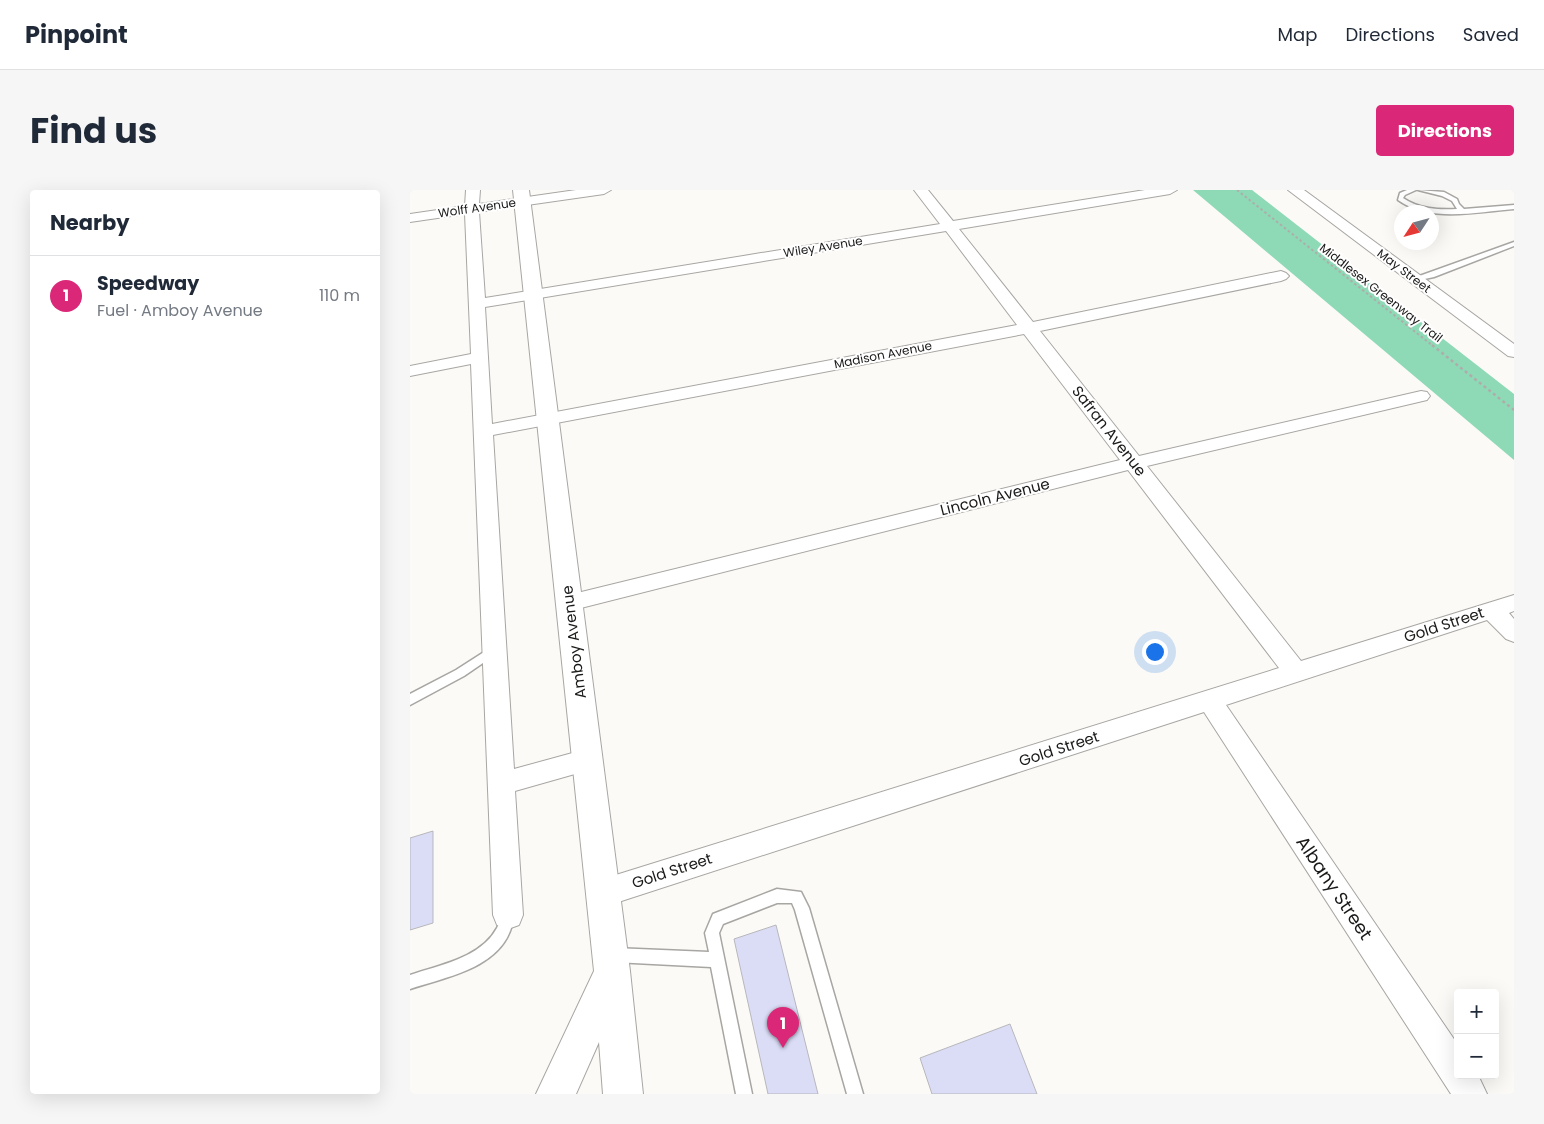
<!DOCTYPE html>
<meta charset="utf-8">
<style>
body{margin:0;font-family:Poppins,sans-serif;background:#f6f6f7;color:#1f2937}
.controls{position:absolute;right:15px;bottom:15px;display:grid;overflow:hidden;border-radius:5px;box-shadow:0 5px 20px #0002}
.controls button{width:45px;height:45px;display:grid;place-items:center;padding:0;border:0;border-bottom:1px solid #e0e1e3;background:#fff;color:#1f2937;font:25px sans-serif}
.compass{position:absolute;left:984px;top:15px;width:45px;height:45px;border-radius:50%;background:#fff;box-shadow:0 5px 20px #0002;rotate:234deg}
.you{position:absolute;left:744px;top:461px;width:18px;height:18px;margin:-12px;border:4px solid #fff;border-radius:50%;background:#1a73e8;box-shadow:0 0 0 8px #1a73e833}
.badge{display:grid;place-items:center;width:32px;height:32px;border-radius:50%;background:#db2777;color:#fff;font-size:16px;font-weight:700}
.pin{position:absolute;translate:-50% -41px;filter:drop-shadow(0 1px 2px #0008)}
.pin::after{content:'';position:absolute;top:26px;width:18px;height:15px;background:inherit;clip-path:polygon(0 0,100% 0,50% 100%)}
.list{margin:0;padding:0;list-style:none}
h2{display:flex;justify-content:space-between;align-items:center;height:65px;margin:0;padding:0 20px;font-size:21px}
h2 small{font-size:16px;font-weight:400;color:#747a83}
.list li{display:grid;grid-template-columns:32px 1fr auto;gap:15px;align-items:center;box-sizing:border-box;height:80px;padding:0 20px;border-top:1px solid #e0e1e3}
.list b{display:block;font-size:19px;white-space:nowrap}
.list p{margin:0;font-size:16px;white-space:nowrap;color:#747a83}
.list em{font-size:16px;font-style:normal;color:#747a83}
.map{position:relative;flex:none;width:1104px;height:904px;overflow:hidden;border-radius:5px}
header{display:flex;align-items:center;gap:30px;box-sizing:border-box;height:70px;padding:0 25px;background:#fff;border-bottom:1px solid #e0e1e3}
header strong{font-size:24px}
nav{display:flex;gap:28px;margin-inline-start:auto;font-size:18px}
.intro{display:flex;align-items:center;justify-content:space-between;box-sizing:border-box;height:120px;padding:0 30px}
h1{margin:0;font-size:35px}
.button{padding:12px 22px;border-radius:5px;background:#db2777;color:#fff;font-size:18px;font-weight:700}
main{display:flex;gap:30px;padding:0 30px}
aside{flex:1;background:#fff;border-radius:5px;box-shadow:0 5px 20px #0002}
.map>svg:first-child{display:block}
</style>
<header>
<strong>Pinpoint</strong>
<nav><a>Map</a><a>Directions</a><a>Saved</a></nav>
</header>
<div class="intro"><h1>Find us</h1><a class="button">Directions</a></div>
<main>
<aside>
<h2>Nearby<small></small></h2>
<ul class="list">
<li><span class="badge">1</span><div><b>Speedway</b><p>Fuel · Amboy Avenue</p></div><em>110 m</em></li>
</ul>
</aside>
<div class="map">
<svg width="1104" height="904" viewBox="0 0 1104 904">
<rect width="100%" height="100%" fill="#fcfaf6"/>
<path fill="#8ed9b6" d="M 783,0 L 842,0 L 1104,204 L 1104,270 Z"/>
<path fill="#dbddf7" stroke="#b7b7bb" d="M 23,641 L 23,733 L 0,740 L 0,648 Z
M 366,735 L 408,904 L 358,904 L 324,749 Z
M 600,834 L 627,904 L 522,904 L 510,868 Z"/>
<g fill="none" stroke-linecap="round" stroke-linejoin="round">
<g stroke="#a8a6a3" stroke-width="3">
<path id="lane" d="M 997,0 L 1006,0 L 995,5 L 993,8 C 1009,19 1028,20 1047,19 L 1042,11 L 1032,6 L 1008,0 L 1034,2 L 1047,9 L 1049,14 L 1054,19 L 1104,15 L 1104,19 C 1067,22 1020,33 988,10 L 990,3 Z
M 1104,52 L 1104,56 L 1024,87 L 1005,91 L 1001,89 Z
M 85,455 L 89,456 L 91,459 L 89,462 L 54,486 L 0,515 L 0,504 L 46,480 Z
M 367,699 L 391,702 L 399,718 L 453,904 L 437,904 L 385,720 L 382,713 L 367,713 L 313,734 L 309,743 L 342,904 L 326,904 L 301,777 L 204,772 L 199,770 L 197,765 L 199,760 L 204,758 L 299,762 L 295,743 L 303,724 Z
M 98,718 L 103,720 C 105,726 104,729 102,735 C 91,778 36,787 0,799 L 0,785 C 29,775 71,768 87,738 C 90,733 90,726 93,720 Z"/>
</g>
<g stroke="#a8a6a3" stroke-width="2">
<path id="street" d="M 56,0 L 70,0 L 69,14 L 166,0 L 201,0 L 194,4 L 69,22 L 75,108 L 530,34 L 504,0 L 518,0 L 543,31 L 735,0 L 767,0 L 760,4 L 549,39 L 623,132 L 871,81 L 876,83 L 879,86 L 876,89 L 871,91 L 630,141 L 729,266 L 1011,201 L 1017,202 L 1020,206 L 1017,210 L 737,276 L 891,471 L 1104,405 L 1104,421 L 1099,423 L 1104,429 L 1104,452 L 1096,449 L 1077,430 L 816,515 L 1048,855 L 1048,885 L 1068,885 L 1077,904 L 1041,904 L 794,522 L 193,717 L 183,713 L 178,703 L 183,693 L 193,689 L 869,478 L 718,280 L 159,421 L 151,419 L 148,413 L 151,407 L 159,405 L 710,270 L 614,144 L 83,245 L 104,579 L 177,559 L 186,562 L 190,570 L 186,578 L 105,601 L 113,725 L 109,735 L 98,739 L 87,735 L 83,725 L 61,174 L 0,186 L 0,176 L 61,164 L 55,24 L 0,32 L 0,24 L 55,16 ZM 536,41 L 607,135 L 82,234 L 75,117 Z
M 878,0 L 894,0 L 1104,154 L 1104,167 L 1098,166 Z"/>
</g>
<g stroke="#a8a6a3" stroke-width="2">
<path id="secondary" d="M 103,0 L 119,0 L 220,781 L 233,904 L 193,904 L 189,852 L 166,904 L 126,904 L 184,781 Z"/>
</g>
<path stroke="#afadaa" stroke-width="2" stroke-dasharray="2.5 2.5" stroke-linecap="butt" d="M 827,0 L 1023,156"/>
<path stroke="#afadaa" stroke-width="2.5" stroke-dasharray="3 3" stroke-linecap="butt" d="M 1022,155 L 1104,220"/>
<use href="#lane" fill="#fff" fill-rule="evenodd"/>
<use href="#street" fill="#fff" fill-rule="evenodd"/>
<use href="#secondary" fill="#fff" fill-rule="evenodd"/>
</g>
<g text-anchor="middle" stroke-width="4" stroke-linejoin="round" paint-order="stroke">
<g font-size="12" fill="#1a1918" stroke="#fff">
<text transform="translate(67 18) rotate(-8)" y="4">Wolff Avenue</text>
<text transform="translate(413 57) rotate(-9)" y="4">Wiley Avenue</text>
<text transform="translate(994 81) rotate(37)" y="4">May Street</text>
<text transform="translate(971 103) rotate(38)" y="4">Middlesex Greenway Trail</text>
<text transform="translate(473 165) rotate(-11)" y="4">Madison Avenue</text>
</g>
<g font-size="15" fill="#1a1918" stroke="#fff">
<text transform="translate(699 241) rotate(52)" y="5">Safran Avenue</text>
<text transform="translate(585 307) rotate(-14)" y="5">Lincoln Avenue</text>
<text transform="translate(1034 435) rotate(-18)" y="5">Gold Street</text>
<text transform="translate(164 452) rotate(-97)" y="5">Amboy Avenue</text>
<text transform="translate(649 559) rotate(-18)" y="5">Gold Street</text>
<text transform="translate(262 681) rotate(-18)" y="5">Gold Street</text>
</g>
<g font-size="18" fill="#1a1918" stroke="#fff">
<text transform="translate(924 698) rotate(56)" y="6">Albany Street</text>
</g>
</g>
</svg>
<div class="controls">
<button>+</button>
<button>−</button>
</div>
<svg class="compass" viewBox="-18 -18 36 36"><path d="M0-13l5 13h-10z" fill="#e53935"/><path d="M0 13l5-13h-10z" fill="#747a83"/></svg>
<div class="you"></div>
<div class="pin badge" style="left:373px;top:858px">1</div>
</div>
</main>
